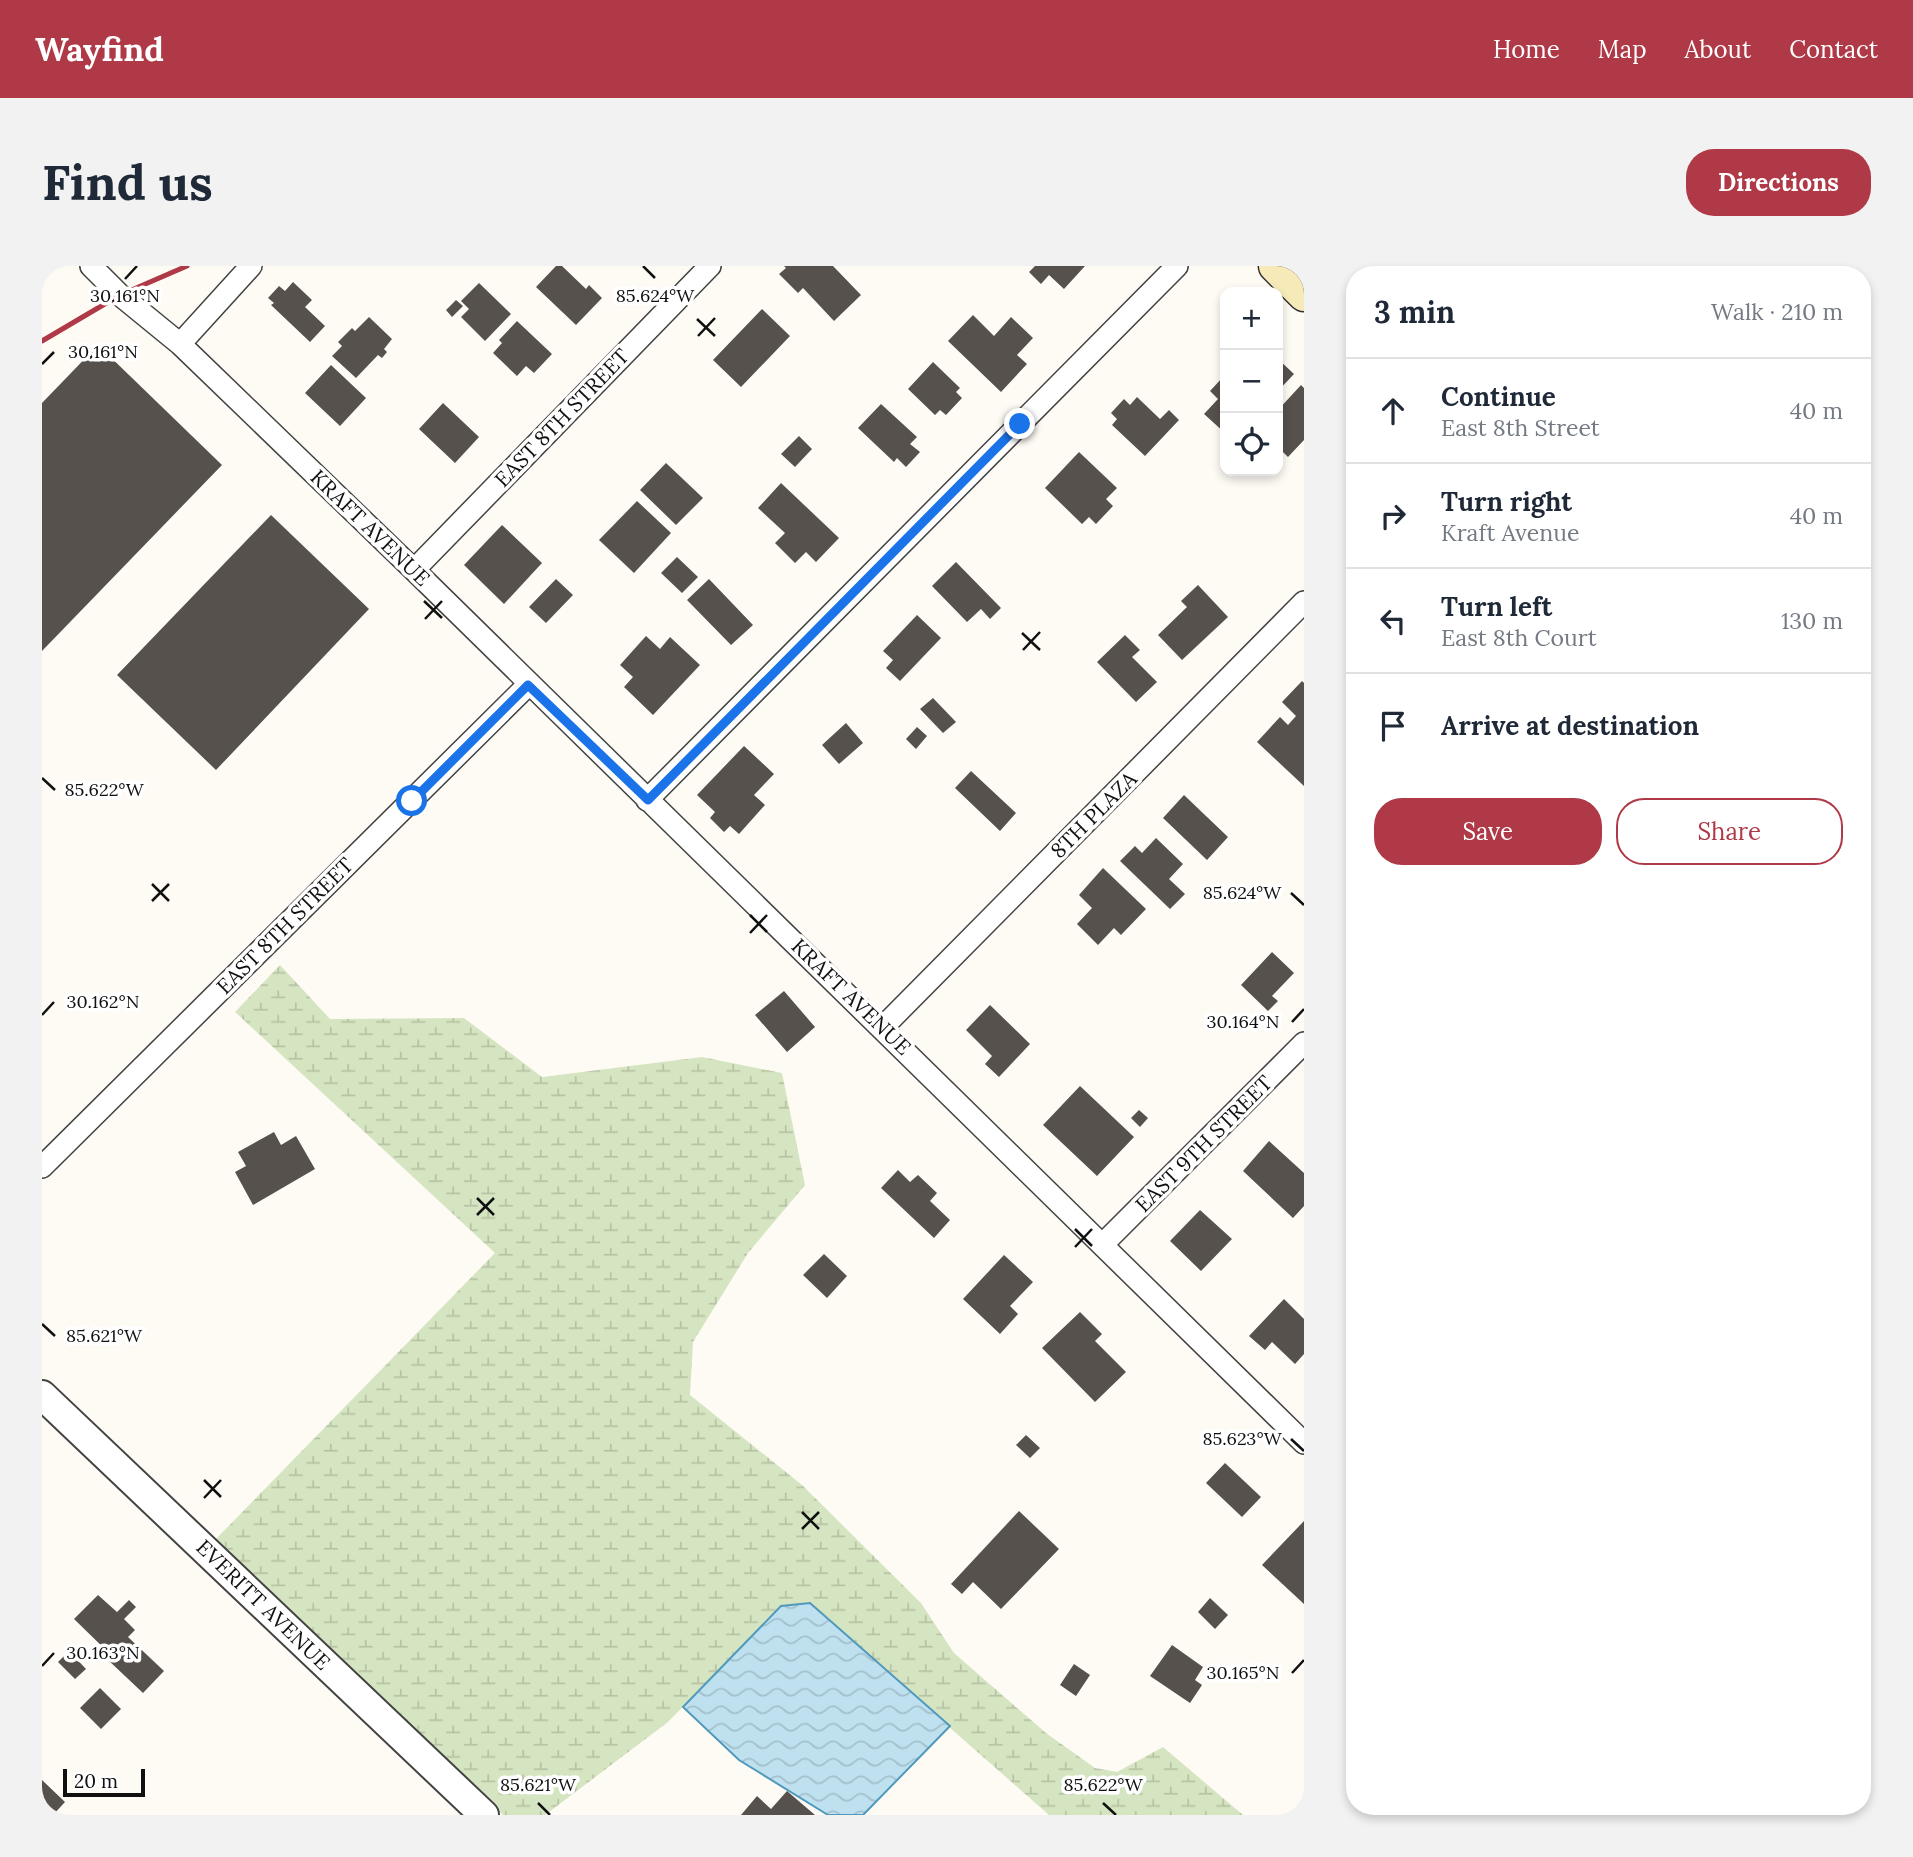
<!DOCTYPE html>
<meta charset="utf-8">
<style>
body{margin:0;font-family:Lora,serif;background:#f2f2f3;color:#1f2937}
.controls{position:absolute;right:21px;top:21px;display:grid;overflow:hidden;border-radius:14px;box-shadow:0 4px 10px #0003}
.controls button{width:63px;height:63px;display:grid;place-items:center;padding:0;border:0;border-bottom:2px solid #e0e1e3;background:#fff;color:#1f2937;font:35px sans-serif}
.scale{position:absolute;left:21px;bottom:18px;width:82px;box-sizing:border-box;padding-left:7px;border:4px solid #101010;border-top:0;font-size:19px;line-height:24px;white-space:nowrap;color:#101010;-webkit-text-stroke:5px #fff;paint-order:stroke}
.stop{position:absolute;width:21px;height:21px;margin:-16px;border:5px solid #1a73e8;border-radius:50%;background:#fff}
.stop.end{background:#1a73e8;border-color:#fff;box-shadow:0 2px 7px #0008}
.list{margin:0;padding:0;list-style:none}
h2{display:flex;justify-content:space-between;align-items:center;height:91px;margin:0;padding:0 28px;font-size:30px}
h2 small{font-size:23px;font-weight:400;color:#747a83}
.list li{display:grid;grid-template-columns:46px 1fr auto;gap:21px;align-items:center;box-sizing:border-box;height:105px;padding:0 28px;border-top:2px solid #e0e1e3}
.list b{display:block;font-size:26px;white-space:nowrap}
.list p{margin:0;font-size:23px;white-space:nowrap;color:#747a83}
.list em{font-size:23px;font-style:normal;color:#747a83}
.actions{display:flex;gap:14px;padding:21px 28px}
.actions a{flex:1;padding:16px 0;border:2px solid #af3947;border-radius:28px;text-align:center;font-size:24px;color:#af3947}
.actions .main{background:#af3947;color:#fff}
.icon{flex:none;width:38px;height:38px;fill:none;stroke:currentColor;stroke-width:2;stroke-linecap:round;stroke-linejoin:round}
.map{position:relative;flex:none;width:1262px;height:1549px;overflow:hidden;border-radius:28px}
header{display:flex;align-items:center;gap:42px;box-sizing:border-box;height:98px;padding:0 35px;background:#af3947;color:#fff}
header strong{font-size:33px}
nav{display:flex;gap:38px;margin-inline-start:auto;font-size:24px}
.intro{display:flex;align-items:center;justify-content:space-between;box-sizing:border-box;height:168px;padding:0 42px}
h1{margin:0;font-size:49px}
.button{padding:18px 32px;border-radius:28px;background:#af3947;color:#fff;font-size:24px;font-weight:700}
main{display:flex;gap:42px;padding:0 42px}
aside{flex:1;background:#fff;border-radius:28px;box-shadow:0 4px 10px #0003}
.map>svg:first-child{display:block}
</style>
<header>
<strong>Wayfind</strong>
<nav><a>Home</a><a>Map</a><a>About</a><a>Contact</a></nav>
</header>
<div class="intro"><h1>Find us</h1><a class="button">Directions</a></div>
<main>
<div class="map">
<svg width="1262" height="1549" viewBox="0 0 1262 1549">
<defs>
<pattern id="wetland-marsh" width="20" height="14" patternUnits="userSpaceOnUse" patternTransform="scale(1.75)"><rect width="20" height="14" fill="#d6e5c1"/><path d="M1 5h8M5 5V1M11 12h8M15 12V8" fill="none" stroke="#b7c3a5"/></pattern>
<pattern id="water-waves" width="16" height="10" patternUnits="userSpaceOnUse" patternTransform="scale(1.75)"><rect width="16" height="10" fill="#bfe1ef"/><path d="M0 5q4-4 8 0t8 0" fill="none" stroke="#a3c0cc"/></pattern>
</defs>
<rect width="100%" height="100%" fill="#fefbf5"/>
<path fill="url(#wetland-marsh)" d="M 238,699 L 288,753 L 422,752 L 500,811 L 660,791 L 740,807 L 763,919 L 706,987 L 651,1076 L 648,1129 L 760,1219 L 879,1337 L 912,1387 L 1004,1467 L 1053,1502 L 1075,1506 L 1121,1481 L 1201,1549 L 1007,1549 L 832,1395 L 739,1340 L 626,1456 L 503,1549 L 461,1549 L 172,1275 L 453,987 L 193,746 Z"/>
<path fill="url(#water-waves)" stroke="#5099bd" stroke-width="2" d="M 768,1337 L 908,1460 L 821,1549 L 786,1549 L 697,1494 L 641,1441 L 739,1340 Z"/>
<path fill="#57514e" d="M 514,0 L 520,0 L 544,23 L 547,19 L 560,32 L 534,59 L 494,21 Z
M 742,0 L 791,0 L 819,29 L 792,55 L 761,22 L 756,27 L 737,8 L 744,2 Z
M 993,0 L 1043,0 L 1022,23 L 1007,9 L 999,18 L 987,6 Z
M 251,16 L 270,34 L 263,41 L 283,60 L 268,76 L 229,39 L 232,37 L 226,32 L 237,20 L 243,25 Z
M 437,17 L 469,48 L 443,75 L 419,51 L 427,43 L 419,35 Z
M 414,34 L 421,40 L 410,51 L 404,44 Z
M 720,43 L 748,70 L 699,121 L 671,94 Z
M 931,49 L 952,70 L 969,51 L 991,72 L 975,89 L 985,98 L 959,126 L 906,75 Z
M 327,51 L 350,73 L 342,83 L 345,86 L 340,92 L 336,89 L 314,112 L 290,90 L 300,80 L 296,76 L 310,62 L 313,65 Z
M 475,55 L 510,88 L 492,107 L 484,100 L 475,110 L 451,87 L 460,77 L 457,74 Z
M 56,79 L 180,199 L 0,385 L 0,137 Z
M 1236,93 L 1252,108 L 1236,125 Z
M 891,96 L 918,122 L 914,126 L 920,132 L 904,149 L 898,144 L 893,149 L 866,123 Z
M 289,99 L 324,132 L 298,160 L 263,127 Z
M 1181,111 L 1183,113 L 1183,167 L 1162,148 L 1176,133 L 1168,125 Z
M 1259,119 L 1262,122 L 1262,174 L 1246,191 L 1236,181 L 1236,144 Z
M 1095,131 L 1118,153 L 1127,144 L 1137,154 L 1103,190 L 1070,159 L 1075,153 L 1069,147 L 1082,133 L 1088,139 Z
M 401,137 L 437,171 L 413,197 L 377,163 Z
M 839,138 L 875,171 L 868,178 L 878,186 L 864,201 L 855,192 L 852,196 L 816,162 Z
M 757,170 L 770,183 L 753,201 L 739,188 Z
M 1037,186 L 1075,222 L 1064,233 L 1071,240 L 1054,258 L 1047,251 L 1040,258 L 1003,222 Z
M 624,197 L 661,232 L 634,259 L 598,224 Z
M 739,217 L 797,272 L 774,296 L 764,286 L 753,297 L 733,277 L 743,267 L 716,242 Z
M 595,235 L 629,267 L 592,307 L 557,274 Z
M 229,249 L 327,343 L 174,504 L 75,409 Z
M 460,259 L 500,297 L 462,338 L 422,299 Z
M 635,291 L 656,311 L 640,327 L 619,307 Z
M 914,296 L 959,342 L 948,353 L 939,343 L 925,356 L 890,320 Z
M 514,313 L 531,329 L 504,357 L 487,341 Z
M 667,313 L 711,359 L 689,379 L 645,334 Z
M 1156,319 L 1186,351 L 1140,394 L 1116,369 L 1145,341 L 1139,335 Z
M 875,349 L 899,372 L 858,415 L 844,402 L 851,394 L 841,385 Z
M 1083,369 L 1098,384 L 1090,391 L 1115,416 L 1094,436 L 1055,396 Z
M 604,370 L 618,383 L 628,371 L 658,399 L 611,449 L 582,421 L 591,411 L 578,399 Z
M 1260,415 L 1262,417 L 1262,520 L 1215,476 L 1238,451 L 1246,459 L 1254,450 L 1240,436 Z
M 891,432 L 914,456 L 901,467 L 878,443 Z
M 804,457 L 821,477 L 797,498 L 780,479 Z
M 875,461 L 885,470 L 874,483 L 864,473 Z
M 702,480 L 732,508 L 712,529 L 723,539 L 697,568 L 688,560 L 682,566 L 668,552 L 673,546 L 655,529 Z
M 929,505 L 974,547 L 958,565 L 913,522 Z
M 1142,529 L 1186,571 L 1165,594 L 1121,552 Z
M 1114,572 L 1141,598 L 1127,613 L 1143,628 L 1128,643 L 1078,595 L 1093,580 L 1100,587 Z
M 1061,602 L 1104,643 L 1079,669 L 1072,662 L 1056,679 L 1035,658 L 1050,642 L 1037,629 Z
M 1230,686 L 1252,707 L 1230,730 L 1236,735 L 1226,745 L 1199,719 Z
M 742,725 L 773,761 L 745,786 L 713,749 Z
M 948,739 L 988,778 L 957,811 L 943,798 L 950,790 L 924,764 Z
M 1038,820 L 1092,871 L 1055,910 L 1001,859 Z
M 1097,844 L 1106,852 L 1098,861 L 1089,852 Z
M 232,866 L 239,879 L 254,870 L 273,903 L 211,939 L 193,906 L 204,900 L 196,886 Z
M 1227,875 L 1262,907 L 1262,940 L 1251,952 L 1201,905 Z
M 856,904 L 868,916 L 876,909 L 895,927 L 888,935 L 908,954 L 892,972 L 839,922 Z
M 1158,944 L 1190,973 L 1159,1005 L 1128,975 Z
M 782,988 L 805,1010 L 785,1032 L 761,1009 Z
M 962,989 L 991,1016 L 968,1040 L 976,1048 L 958,1068 L 921,1033 Z
M 1242,1033 L 1262,1053 L 1262,1088 L 1253,1098 L 1230,1076 L 1223,1084 L 1207,1070 Z
M 1038,1046 L 1060,1068 L 1053,1075 L 1084,1106 L 1053,1136 L 1000,1082 Z
M 984,1169 L 998,1182 L 988,1192 L 974,1179 Z
M 1183,1197 L 1219,1231 L 1200,1251 L 1164,1217 Z
M 977,1245 L 1017,1283 L 959,1343 L 931,1316 L 920,1328 L 909,1318 Z
M 1262,1255 L 1262,1338 L 1220,1299 Z
M 56,1329 L 75,1346 L 87,1334 L 94,1341 L 82,1353 L 93,1364 L 86,1371 L 122,1405 L 101,1427 L 65,1393 L 69,1389 L 32,1353 Z
M 1168,1332 L 1186,1349 L 1173,1363 L 1156,1346 Z
M 1130,1379 L 1161,1401 L 1153,1414 L 1160,1419 L 1148,1437 L 1108,1410 Z
M 27,1385 L 44,1403 L 33,1413 L 16,1396 Z
M 1032,1398 L 1048,1409 L 1034,1430 L 1018,1419 Z
M 58,1422 L 79,1443 L 59,1463 L 38,1442 Z
M 0,1514 L 23,1536 L 11,1549 L 0,1549 Z
M 745,1525 L 773,1549 L 699,1549 L 715,1530 L 729,1543 Z"/>
<g fill="none" stroke-linecap="round" stroke-linejoin="round">
<g stroke="#434343" stroke-width="24">
<path id="minor" d="M 49,0 L 78,29 L 138,78 L 372,304 L 1262,1177
M 138,78 L 209,0
M 372,304 L 668,0
M 605,534 L 1135,0
M 841,761 L 1262,336
M 0,901 L 486,419
M 1061,978 L 1262,777"/>
</g>
<g stroke="#434343" stroke-width="32">
<path id="tertiary" d="M 0,1129 L 442,1549"/>
</g>
<g stroke="#323232" stroke-width="35">
<path id="secondary" d="M 1233,0 L 1262,29"/>
</g>
<use href="#minor" stroke="#fff" stroke-width="21"/>
<use href="#tertiary" stroke="#fff" stroke-width="28"/>
<use href="#secondary" stroke="#f5eab8" stroke-width="32"/>
<path stroke="#af3947" stroke-width="5" d="M 0,75 L 78,29 L 145,0"/>
</g>
<g fill="none" stroke-linecap="round" stroke-linejoin="round">
<path stroke="#1a73e8" stroke-width="9" d="M 370,535 L 486,419 L 606,534 L 978,158"/>
</g>
<path fill="none" stroke="#101010" stroke-width="2.5" d="M 601,0 L 613,12M 83,13 L 95,0M 655,53 L 673,70M 656,70 L 673,52M 0,98 L 12,86M 382,335 L 400,352M 383,353 L 400,335M 980,367 L 998,384M 981,384 L 998,366M 0,512 L 13,524M 110,618 L 127,635M 1249,627 L 1262,639M 110,635 L 127,618M 708,649 L 725,666M 708,667 L 725,649M 0,749 L 12,736M 1250,756 L 1262,743M 435,932 L 452,949M 435,949 L 452,932M 1033,963 L 1050,980M 1033,981 L 1050,963M 0,1058 L 13,1070M 1249,1173 L 1262,1185M 162,1214 L 179,1231M 162,1232 L 179,1214M 760,1246 L 777,1263M 760,1263 L 777,1246M 0,1400 L 12,1387M 1250,1407 L 1262,1394M 496,1537 L 508,1549M 1061,1537 L 1074,1549"/>
<g text-anchor="middle" stroke-width="7" stroke-linejoin="round" paint-order="stroke">
<g font-size="21" fill="#101010" stroke="#fff">
<text transform="translate(520 152) rotate(-46)" y="7">EAST 8TH STREET</text>
<text transform="translate(328 262) rotate(44)" y="7">KRAFT AVENUE</text>
<text transform="translate(1052 549) rotate(-45)" y="7">8TH PLAZA</text>
<text transform="translate(243 660) rotate(-45)" y="7">EAST 8TH STREET</text>
<text transform="translate(809 731) rotate(44)" y="7">KRAFT AVENUE</text>
<text transform="translate(1162 878) rotate(-45)" y="7">EAST 9TH STREET</text>
<text transform="translate(221 1339) rotate(44)" y="7">EVERITT AVENUE</text>
</g>
</g>
<g font-size="18" text-anchor="middle" fill="#101010" stroke="#fff" stroke-width="7" stroke-linejoin="round" paint-order="stroke">
<text x="613" y="36">85.624°W</text>
<text x="83" y="36">30.161°N</text>
<text x="61" y="92">30.161°N</text>
<text x="62" y="530">85.622°W</text>
<text x="1200" y="633">85.624°W</text>
<text x="61" y="742">30.162°N</text>
<text x="1201" y="762">30.164°N</text>
<text x="62" y="1076">85.621°W</text>
<text x="1200" y="1179">85.623°W</text>
<text x="61" y="1393">30.163°N</text>
<text x="1201" y="1413">30.165°N</text>
<text x="496" y="1525">85.621°W</text>
<text x="1061" y="1525">85.622°W</text>
</g>
</svg>
<div class="controls">
<button>+</button>
<button>−</button>
<button><svg class="icon" aria-label="locate" viewBox="0 0 24 24"><circle cx="12" cy="12" r="6"/><path d="M12 2v4M12 18v4M2 12h4M18 12h4"/></svg></button>
</div>
<div class="scale">20 m</div>
<div class="stop" style="left:370px;top:535px"></div>
<div class="stop end" style="left:978px;top:158px"></div>
</div>
<aside>
<h2>3 min<small>Walk · 210 m</small></h2>
<ul class="list">
<li><svg class="icon" aria-label="ahead" viewBox="0 0 24 24"><path d="M12 20V5M6 11l6-6 6 6"/></svg><div><b>Continue</b><p>East 8th Street</p></div><em>40 m</em></li>
<li><svg class="icon" aria-label="right" viewBox="0 0 24 24"><path d="M7 20v-9h11M14 6l5 5-5 5"/></svg><div><b>Turn right</b><p>Kraft Avenue</p></div><em>40 m</em></li>
<li><svg class="icon" aria-label="left" viewBox="0 0 24 24"><path d="M17 20v-9H6M10 6l-5 5 5 5"/></svg><div><b>Turn left</b><p>East 8th Court</p></div><em>130 m</em></li>
<li><svg class="icon" aria-label="arrive" viewBox="0 0 24 24"><path d="M6 21V4h12l-3 4 3 4H6"/></svg><div><b>Arrive at destination</b></div></li>
</ul>
<div class="actions"><a class="main">Save</a><a>Share</a></div>
</aside>
</main>
